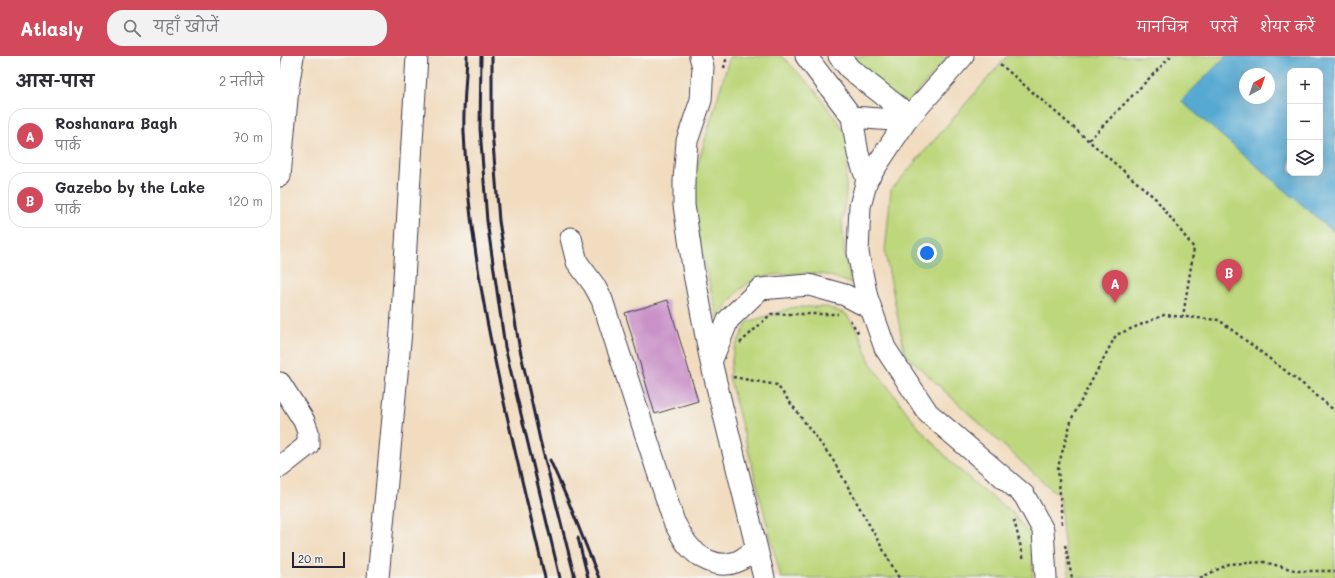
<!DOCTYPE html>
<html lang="hi">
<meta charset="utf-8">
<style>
body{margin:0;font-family:Mali,"Playpen Sans Deva",sans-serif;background:#f2f2f3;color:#2b2b33}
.controls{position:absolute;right:12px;top:12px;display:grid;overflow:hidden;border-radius:8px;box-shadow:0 4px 16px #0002}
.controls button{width:36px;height:36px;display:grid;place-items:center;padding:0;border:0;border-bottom:1px solid #e1e1e2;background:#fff;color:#2b2b33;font:20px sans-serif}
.compass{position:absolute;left:959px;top:12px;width:36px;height:36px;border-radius:50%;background:#fff;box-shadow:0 4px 16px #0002;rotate:40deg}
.scale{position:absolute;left:12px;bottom:10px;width:53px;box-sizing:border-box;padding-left:4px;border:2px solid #22223b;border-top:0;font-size:11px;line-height:14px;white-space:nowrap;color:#22223b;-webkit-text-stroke:3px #f6f6f2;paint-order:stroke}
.you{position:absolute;left:647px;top:197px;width:14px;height:14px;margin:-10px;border:3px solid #fff;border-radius:50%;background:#1a73e8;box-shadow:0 0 0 6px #1a73e833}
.badge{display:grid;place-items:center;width:26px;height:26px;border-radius:50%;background:#d1495b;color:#fff;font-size:13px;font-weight:700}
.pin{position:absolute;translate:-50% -33px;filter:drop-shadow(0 1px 2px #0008)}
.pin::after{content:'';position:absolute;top:21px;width:14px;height:12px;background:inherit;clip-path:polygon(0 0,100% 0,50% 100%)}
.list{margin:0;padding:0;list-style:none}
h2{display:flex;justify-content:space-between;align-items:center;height:52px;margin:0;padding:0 16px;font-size:17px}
h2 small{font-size:13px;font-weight:400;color:#7c7c81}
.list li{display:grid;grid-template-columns:26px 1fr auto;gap:12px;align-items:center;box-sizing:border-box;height:56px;margin:0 8px 8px;padding:0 8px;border:1px solid #e1e1e2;border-radius:16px}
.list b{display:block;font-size:15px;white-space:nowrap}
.list p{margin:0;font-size:13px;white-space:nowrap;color:#7c7c81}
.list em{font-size:13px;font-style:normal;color:#7c7c81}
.icon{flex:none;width:22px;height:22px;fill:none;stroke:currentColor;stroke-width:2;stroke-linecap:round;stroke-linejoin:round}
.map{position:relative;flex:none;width:1055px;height:522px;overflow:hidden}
header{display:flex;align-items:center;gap:24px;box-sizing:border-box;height:56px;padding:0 20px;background:#d1495b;color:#fff}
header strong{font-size:19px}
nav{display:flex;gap:22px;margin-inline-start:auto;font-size:14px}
.search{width:280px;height:36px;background:#f2f2f3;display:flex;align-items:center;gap:10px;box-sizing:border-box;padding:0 14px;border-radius:16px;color:#7c7c81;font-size:15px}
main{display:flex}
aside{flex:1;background:#fff}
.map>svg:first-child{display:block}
</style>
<header>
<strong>Atlasly</strong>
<div class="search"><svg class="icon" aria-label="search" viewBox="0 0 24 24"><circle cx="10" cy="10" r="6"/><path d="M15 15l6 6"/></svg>यहाँ खोजें</div>
<nav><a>मानचित्र</a><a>परतें</a><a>शेयर करें</a></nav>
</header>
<main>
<aside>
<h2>आस-पास<small>2 नतीजे</small></h2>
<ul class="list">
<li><span class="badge">A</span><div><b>Roshanara Bagh</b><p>पार्क</p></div><em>70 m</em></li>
<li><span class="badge">B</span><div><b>Gazebo by the Lake</b><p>पार्क</p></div><em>120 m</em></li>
</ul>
</aside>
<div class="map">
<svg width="1055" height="522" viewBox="0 0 1055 522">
<rect width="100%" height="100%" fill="#f6f6f2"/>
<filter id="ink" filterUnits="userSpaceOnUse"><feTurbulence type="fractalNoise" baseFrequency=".025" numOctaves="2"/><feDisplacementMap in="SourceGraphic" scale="8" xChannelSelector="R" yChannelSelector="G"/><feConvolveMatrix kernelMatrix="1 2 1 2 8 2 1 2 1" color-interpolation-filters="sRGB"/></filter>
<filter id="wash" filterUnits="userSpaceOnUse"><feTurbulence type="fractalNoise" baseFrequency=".012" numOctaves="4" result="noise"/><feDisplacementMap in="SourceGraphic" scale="16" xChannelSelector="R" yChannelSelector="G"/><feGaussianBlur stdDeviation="0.9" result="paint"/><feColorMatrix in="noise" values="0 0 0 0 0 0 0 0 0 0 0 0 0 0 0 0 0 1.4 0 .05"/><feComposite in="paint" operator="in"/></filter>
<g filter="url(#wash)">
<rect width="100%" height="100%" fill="#f1dcbf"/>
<path fill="#bdd77c" stroke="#707c5c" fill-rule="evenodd" d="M 450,0 L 502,0 L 535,34 L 566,77 L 571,90 L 566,121 L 566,139 L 562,165 L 565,201 L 571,227 C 563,225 555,221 547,219 C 532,216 488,217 473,224 C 459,231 446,250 438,262 L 411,151 L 418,108 Z
M 559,0 L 669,0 L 624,51 Z
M 727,0 L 1055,0 L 1055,522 L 790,522 L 783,480 L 780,441 L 700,368 L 625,298 L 605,196 L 611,134 ZM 1010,15 L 1040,15 L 1040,117 L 1010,117 ZM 965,18 L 989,18 L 989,42 L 965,42 Z
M 514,251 L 547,251 L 566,258 L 578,275 L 591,308 L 635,367 L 672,407 L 700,432 L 732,456 L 750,480 L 753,510 L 752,522 L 501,522 L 449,320 L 454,293 L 468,266 Z"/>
<path fill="#57a9d2" stroke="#3c6686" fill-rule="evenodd" d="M 946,0 L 1055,0 L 1055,177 L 901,45 ZM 1010,15 L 1040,15 L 1040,117 L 1010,117 ZM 965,18 L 989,18 L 989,42 L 965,42 Z"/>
<g id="blocks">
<path fill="#c991c8" d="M 388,244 L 418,345 L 375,358 L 345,257 Z"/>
</g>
</g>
<g filter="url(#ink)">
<use href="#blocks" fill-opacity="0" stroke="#413e4f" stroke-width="1"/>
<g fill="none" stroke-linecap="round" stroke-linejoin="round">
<g stroke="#413e4f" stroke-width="23">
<path id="minor" d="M 420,0 L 423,11 L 421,44 L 407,85 L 404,125 L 404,149 L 414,218 L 431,306 L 484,522
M 526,0 L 572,61 L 626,65
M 559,0 L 570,13 L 630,60
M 572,61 L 578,98 L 587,124 L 580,150 L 578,197 L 587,241 L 605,292 L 648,357 L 744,439 L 763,474 L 766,522
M 0,120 L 8,32 L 13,0
M 587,124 L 626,65 L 683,0
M 291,182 L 297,206 L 314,229 L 322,244 L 394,466 C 398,473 402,481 407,488 C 418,502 438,513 456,506 C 463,504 470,497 477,493
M 431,306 L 448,264 L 480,233 L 529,229 L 565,239 L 590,252
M 0,327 L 24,365 L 28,376 L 28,389 L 0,411
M 98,522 L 121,275 L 137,0"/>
</g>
<path stroke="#413e4f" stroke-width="2.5" stroke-dasharray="3 3" stroke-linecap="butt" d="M 720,8 L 876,143 L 914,192 L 903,260
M 444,12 L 447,0
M 809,84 L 891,0
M 570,264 L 579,278
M 460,287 L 491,258 L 558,258
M 453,321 L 497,329 L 553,404 L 619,522
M 734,464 L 744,504
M 782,468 L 778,411 L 792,362 L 836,279 L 884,259 L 939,264 L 1024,329 L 1055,355
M 785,489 L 792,522
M 920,522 L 949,508 L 984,506 L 1018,515 L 1055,515"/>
<use href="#minor" stroke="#fff" stroke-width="21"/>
<path stroke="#22223b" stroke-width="3" d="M 187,0 C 186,25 183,51 184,76 C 190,227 231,375 265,522
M 201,0 L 200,73 L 207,165 L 225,291 L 280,522
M 212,0 L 212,74 L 219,165 L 239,289 L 260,384 L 295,522
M 270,404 L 289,447 L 319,522
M 298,482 L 308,522"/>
</g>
</g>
</svg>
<div class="controls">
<button>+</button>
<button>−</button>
<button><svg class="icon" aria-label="layers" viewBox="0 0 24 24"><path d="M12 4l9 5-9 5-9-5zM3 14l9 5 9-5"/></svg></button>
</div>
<svg class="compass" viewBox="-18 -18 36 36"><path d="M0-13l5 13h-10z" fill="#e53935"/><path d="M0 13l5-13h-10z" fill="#7c7c81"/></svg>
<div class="scale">20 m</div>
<div class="you"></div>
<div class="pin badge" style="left:835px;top:247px">A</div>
<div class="pin badge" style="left:949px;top:236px">B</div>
</div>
</main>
